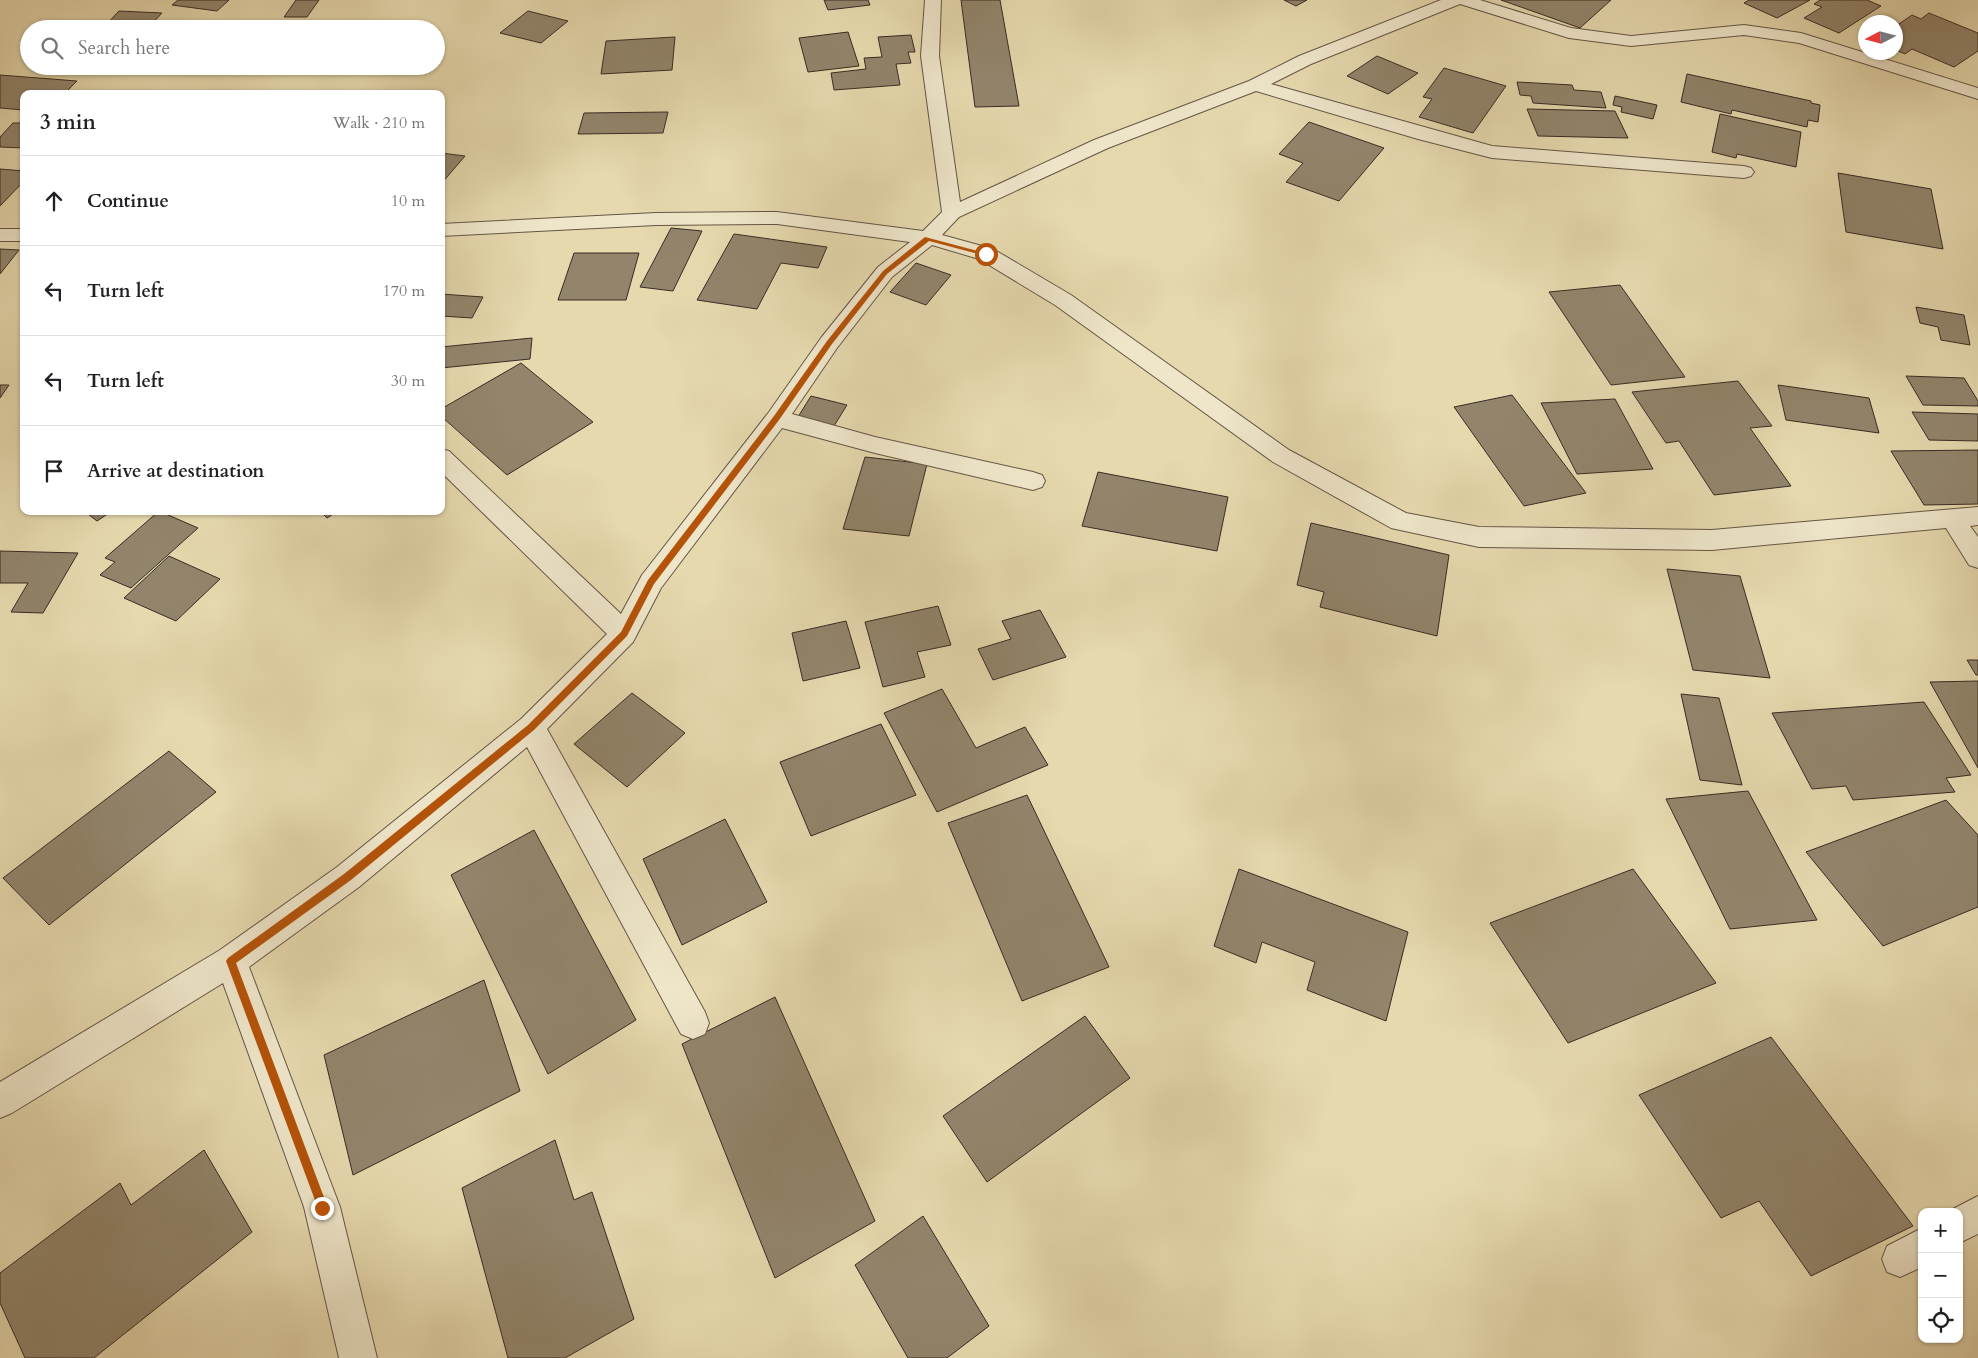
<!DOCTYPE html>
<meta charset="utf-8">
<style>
body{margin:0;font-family:Cardo,serif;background:#f6f6f6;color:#202124}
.controls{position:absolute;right:15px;bottom:15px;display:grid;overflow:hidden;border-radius:10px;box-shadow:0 1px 4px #0004}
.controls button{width:45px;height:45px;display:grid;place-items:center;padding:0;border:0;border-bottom:1px solid #e0e0e0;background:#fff;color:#202124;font:25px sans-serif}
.compass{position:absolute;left:1858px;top:15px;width:45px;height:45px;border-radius:50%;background:#fff;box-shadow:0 1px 4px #0004;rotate:264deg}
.stop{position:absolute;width:15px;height:15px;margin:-11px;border:4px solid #b45309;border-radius:50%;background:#fff}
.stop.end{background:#b45309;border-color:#fff;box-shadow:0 1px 5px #0008}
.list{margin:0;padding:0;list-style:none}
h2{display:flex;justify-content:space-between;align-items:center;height:65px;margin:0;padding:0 20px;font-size:21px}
h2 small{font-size:16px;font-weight:400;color:#757577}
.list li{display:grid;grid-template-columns:32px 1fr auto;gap:15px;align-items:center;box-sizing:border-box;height:90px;padding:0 20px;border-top:1px solid #e0e0e0}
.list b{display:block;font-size:19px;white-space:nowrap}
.list em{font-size:16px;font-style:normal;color:#757577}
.icon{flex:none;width:28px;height:28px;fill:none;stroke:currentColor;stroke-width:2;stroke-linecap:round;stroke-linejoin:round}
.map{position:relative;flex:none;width:1978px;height:1358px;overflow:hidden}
.search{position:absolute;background:#fff;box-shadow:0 1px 4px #0004;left:20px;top:20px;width:425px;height:55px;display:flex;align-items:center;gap:12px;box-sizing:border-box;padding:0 18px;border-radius:28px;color:#757577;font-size:19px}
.panel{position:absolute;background:#fff;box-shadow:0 1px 4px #0004;left:20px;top:90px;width:425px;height:425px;border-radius:10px}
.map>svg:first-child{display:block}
</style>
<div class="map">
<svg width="1978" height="1358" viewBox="0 0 1978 1358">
<rect width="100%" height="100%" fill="#e6d9ae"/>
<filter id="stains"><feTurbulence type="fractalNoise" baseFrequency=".004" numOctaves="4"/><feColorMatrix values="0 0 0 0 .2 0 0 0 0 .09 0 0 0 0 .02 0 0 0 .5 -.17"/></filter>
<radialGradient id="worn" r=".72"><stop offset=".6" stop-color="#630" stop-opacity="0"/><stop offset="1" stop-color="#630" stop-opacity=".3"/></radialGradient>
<path fill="#92856c" stroke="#382b24" d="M 178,0 L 229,0 L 217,11 L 172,5 Z
M 296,0 L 319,0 L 307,17 L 284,17 Z
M 824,0 L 868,0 L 870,5 L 828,10 Z
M 961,0 L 1000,0 L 1019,106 L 975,107 Z
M 1284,0 L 1307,0 L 1296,6 Z
M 1501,0 L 1611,0 L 1580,28 Z
M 1749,0 L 1810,0 L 1777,18 L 1744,3 Z
M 1820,0 L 1867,0 L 1881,6 L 1839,33 L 1804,18 L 1822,7 L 1814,4 Z
M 119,11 L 162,13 L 147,29 L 102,29 Z
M 528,11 L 568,21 L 541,43 L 500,33 Z
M 1929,13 L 1978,33 L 1978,51 L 1954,67 L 1912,49 L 1905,54 L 1896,50 L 1896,31 L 1900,28 L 1896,26 L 1912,15 L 1921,19 Z
M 268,24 L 266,29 L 164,29 L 165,28 Z
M 848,32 L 859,66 L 808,72 L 799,38 Z
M 911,35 L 915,52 L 908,52 L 911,63 L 896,64 L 900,85 L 834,90 L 831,73 L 866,69 L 864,58 L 882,57 L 878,37 Z
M 675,37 L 672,70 L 601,74 L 606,41 Z
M 1377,56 L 1418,73 L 1388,94 L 1347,76 Z
M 1444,68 L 1506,86 L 1473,133 L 1419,117 L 1432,99 L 1423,97 Z
M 1687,74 L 1811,101 L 1811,103 L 1820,105 L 1818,122 L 1808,120 L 1807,127 L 1732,110 L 1731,114 L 1681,102 Z
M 0,75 L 77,81 L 64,94 L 24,94 L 24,110 L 0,108 Z
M 1517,82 L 1572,85 L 1574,90 L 1601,92 L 1606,108 L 1533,103 L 1531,96 L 1520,95 Z
M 1615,96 L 1657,105 L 1653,119 L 1621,112 L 1622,107 L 1613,105 Z
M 1527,109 L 1615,111 L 1628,138 L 1538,136 Z
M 668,112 L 663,133 L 578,134 L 584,113 Z
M 1720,114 L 1801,132 L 1796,167 L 1737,154 L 1736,158 L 1712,152 Z
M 1309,122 L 1384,148 L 1339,201 L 1286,182 L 1303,163 L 1279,154 Z
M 13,123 L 24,123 L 24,148 L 0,147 L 0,137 Z
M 441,153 L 465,156 L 441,184 Z
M 0,169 L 24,171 L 24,181 L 0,206 Z
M 1838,173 L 1931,189 L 1943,249 L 1846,232 Z
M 671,228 L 702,231 L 673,291 L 640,287 Z
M 734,234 L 827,247 L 818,268 L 781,263 L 757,309 L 697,300 Z
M 0,249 L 19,250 L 0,274 Z
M 574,253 L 639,253 L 626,300 L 558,300 Z
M 916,263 L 951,275 L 926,305 L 890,292 Z
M 1620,285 L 1685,377 L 1611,385 L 1549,292 Z
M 441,294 L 483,297 L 472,318 L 441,316 Z
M 1916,307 L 1964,315 L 1970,345 L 1941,340 L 1938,327 L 1920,323 Z
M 532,338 L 530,359 L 441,368 L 441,347 Z
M 521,363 L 593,422 L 507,475 L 441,416 L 441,409 Z
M 1906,376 L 1964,378 L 1978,401 L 1978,406 L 1923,405 Z
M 1738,381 L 1772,426 L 1750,428 L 1791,486 L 1714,495 L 1679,441 L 1666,443 L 1632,392 Z
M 0,385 L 9,385 L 0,398 Z
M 1778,385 L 1869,398 L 1879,433 L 1786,420 Z
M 1512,395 L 1586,493 L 1524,506 L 1454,407 Z
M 811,396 L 847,405 L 834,426 L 798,417 Z
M 1615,399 L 1653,469 L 1577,474 L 1541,403 Z
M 1912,412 L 1978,414 L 1978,441 L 1929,440 Z
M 1978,450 L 1978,504 L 1924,505 L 1891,451 Z
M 865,457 L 927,464 L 909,536 L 843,529 Z
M 1098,472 L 1228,497 L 1217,551 L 1082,526 Z
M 84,511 L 112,511 L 97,521 Z
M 159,511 L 198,528 L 131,588 L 100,575 L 115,562 L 105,558 Z
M 320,511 L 338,511 L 327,518 Z
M 1311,523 L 1449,555 L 1437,636 L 1320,607 L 1324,592 L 1297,585 Z
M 0,551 L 78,553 L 43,613 L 11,612 L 28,583 L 0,583 Z
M 169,556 L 220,579 L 176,621 L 124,598 Z
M 1667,569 L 1740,576 L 1770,678 L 1693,670 Z
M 938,606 L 951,645 L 917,652 L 925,677 L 883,687 L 865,622 Z
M 1040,610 L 1066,657 L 993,680 L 978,649 L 1011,639 L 1002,621 Z
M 846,621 L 860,668 L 803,681 L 792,633 Z
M 1967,660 L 1978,660 L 1978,675 L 1976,675 Z
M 1978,681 L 1978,768 L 1930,682 Z
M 942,689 L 976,748 L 1025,727 L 1048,765 L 937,812 L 884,713 Z
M 632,693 L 685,733 L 627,787 L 574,744 Z
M 1681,694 L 1719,698 L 1742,785 L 1700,780 Z
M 1924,702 L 1971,775 L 1946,778 L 1955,792 L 1853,800 L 1846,786 L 1812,789 L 1772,713 Z
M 881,724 L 916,795 L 811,836 L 780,762 Z
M 169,751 L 216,792 L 49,925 L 3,878 Z
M 1748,791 L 1817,920 L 1730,929 L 1666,799 Z
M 1027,795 L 1109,967 L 1022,1001 L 948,823 Z
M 1946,800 L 1978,835 L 1978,907 L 1883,946 L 1806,852 Z
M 725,819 L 767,902 L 682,945 L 643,859 Z
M 534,830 L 636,1020 L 548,1074 L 451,875 Z
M 1239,869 L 1408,932 L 1386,1021 L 1307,990 L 1315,962 L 1262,942 L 1256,963 L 1214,946 Z
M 1633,869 L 1716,983 L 1568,1043 L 1490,923 Z
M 484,980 L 520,1091 L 353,1175 L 324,1055 Z
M 775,997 L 875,1221 L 775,1278 L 682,1044 Z
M 1085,1016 L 1130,1078 L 987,1182 L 943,1116 Z
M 1771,1037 L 1913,1226 L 1811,1276 L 1759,1201 L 1721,1218 L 1639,1095 Z
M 555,1140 L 574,1200 L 592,1192 L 634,1319 L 565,1358 L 508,1358 L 462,1188 Z
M 204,1150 L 252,1232 L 94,1358 L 25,1358 L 0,1303 L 0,1273 L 120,1183 L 131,1205 Z
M 923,1216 L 989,1326 L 947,1358 L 908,1358 L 855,1265 Z"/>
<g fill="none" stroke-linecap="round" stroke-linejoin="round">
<g stroke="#645646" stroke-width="2">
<path id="minor" d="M 925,0 L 941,0 L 939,56 L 960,202 L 1094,140 L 1249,81 L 1299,56 L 1441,0 L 1480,0 L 1571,28 L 1631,36 L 1744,25 L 1801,33 L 1978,88 L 1978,99 L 1799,43 L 1744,35 L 1631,46 L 1569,38 L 1460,4 L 1311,64 L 1271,84 L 1492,146 L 1744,166 L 1751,168 L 1754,172 L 1751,176 L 1744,178 L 1492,158 L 1418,139 L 1256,91 L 1108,148 L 959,217 L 942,235 L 993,249 L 1071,295 L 1289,450 L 1406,513 L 1479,527 L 1712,530 L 1978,507 L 1978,525 L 1970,526 L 1978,537 L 1978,568 L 1969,565 L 1946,528 L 1712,550 L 1479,547 L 1400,530 L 1391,528 L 1273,462 L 1055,305 L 979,259 L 932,245 L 892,277 L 837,348 L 792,414 L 875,437 L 1033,472 L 1042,475 L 1045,481 L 1042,487 L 1033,490 L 875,453 L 782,428 L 661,588 L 633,642 L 547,729 L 705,1012 L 709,1023 L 705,1034 L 693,1039 L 681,1034 L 527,747 L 359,887 L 249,967 L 340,1207 L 377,1358 L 339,1358 L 304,1207 L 223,983 L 12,1113 L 0,1118 L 0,1082 L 220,950 L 337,867 L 521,719 L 607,634 L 441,472 L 441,449 L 449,451 L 621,614 L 642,575 L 769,412 L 821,338 L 878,267 L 910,242 L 777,224 L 656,225 L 441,236 L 441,224 L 656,213 L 777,212 L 923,231 L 942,212 L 921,56 Z
M 0,229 L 24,229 L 24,241 L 0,241 Z
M 1978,1196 L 1978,1234 L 1959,1243 L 1959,1212 L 1947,1212 Z
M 1922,1228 L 1922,1267 L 1900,1277 L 1887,1272 L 1882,1259 L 1887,1246 Z"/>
</g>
<use href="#minor" fill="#efe6ca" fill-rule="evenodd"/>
</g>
<path fill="#b45309" d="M 925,237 L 989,254 L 986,256 L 929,241 L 887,274 L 832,344 L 779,420 L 654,584 L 627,636 L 534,730 L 351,880 L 236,963 L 328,1208 L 322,1213 L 319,1211 L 226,961 L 228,958 L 344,874 L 528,725 L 621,632 L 648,580 L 774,416 L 827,341 L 883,271 Z"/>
<rect width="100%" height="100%" filter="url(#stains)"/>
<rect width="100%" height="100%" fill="url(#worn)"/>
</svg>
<div class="controls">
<button>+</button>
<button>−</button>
<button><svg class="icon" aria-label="locate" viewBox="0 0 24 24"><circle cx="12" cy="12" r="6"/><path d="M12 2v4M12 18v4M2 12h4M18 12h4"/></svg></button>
</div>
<svg class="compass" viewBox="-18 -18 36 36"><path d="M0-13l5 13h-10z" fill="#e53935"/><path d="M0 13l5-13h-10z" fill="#757577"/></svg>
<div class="stop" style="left:986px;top:254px"></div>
<div class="stop end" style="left:322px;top:1208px"></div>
<div class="search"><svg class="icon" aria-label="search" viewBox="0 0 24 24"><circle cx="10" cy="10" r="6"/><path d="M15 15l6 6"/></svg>Search here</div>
<section class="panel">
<h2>3 min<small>Walk · 210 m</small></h2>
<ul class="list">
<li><svg class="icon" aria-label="ahead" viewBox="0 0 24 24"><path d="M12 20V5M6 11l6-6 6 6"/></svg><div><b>Continue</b></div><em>10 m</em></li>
<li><svg class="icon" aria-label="left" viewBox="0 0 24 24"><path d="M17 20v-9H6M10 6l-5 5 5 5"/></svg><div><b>Turn left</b></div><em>170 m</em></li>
<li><svg class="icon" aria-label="left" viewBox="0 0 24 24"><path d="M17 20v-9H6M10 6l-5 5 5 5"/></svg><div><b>Turn left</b></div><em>30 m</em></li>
<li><svg class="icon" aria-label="arrive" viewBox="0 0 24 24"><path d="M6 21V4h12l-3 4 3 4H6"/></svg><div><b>Arrive at destination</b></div></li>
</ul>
</section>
</div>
